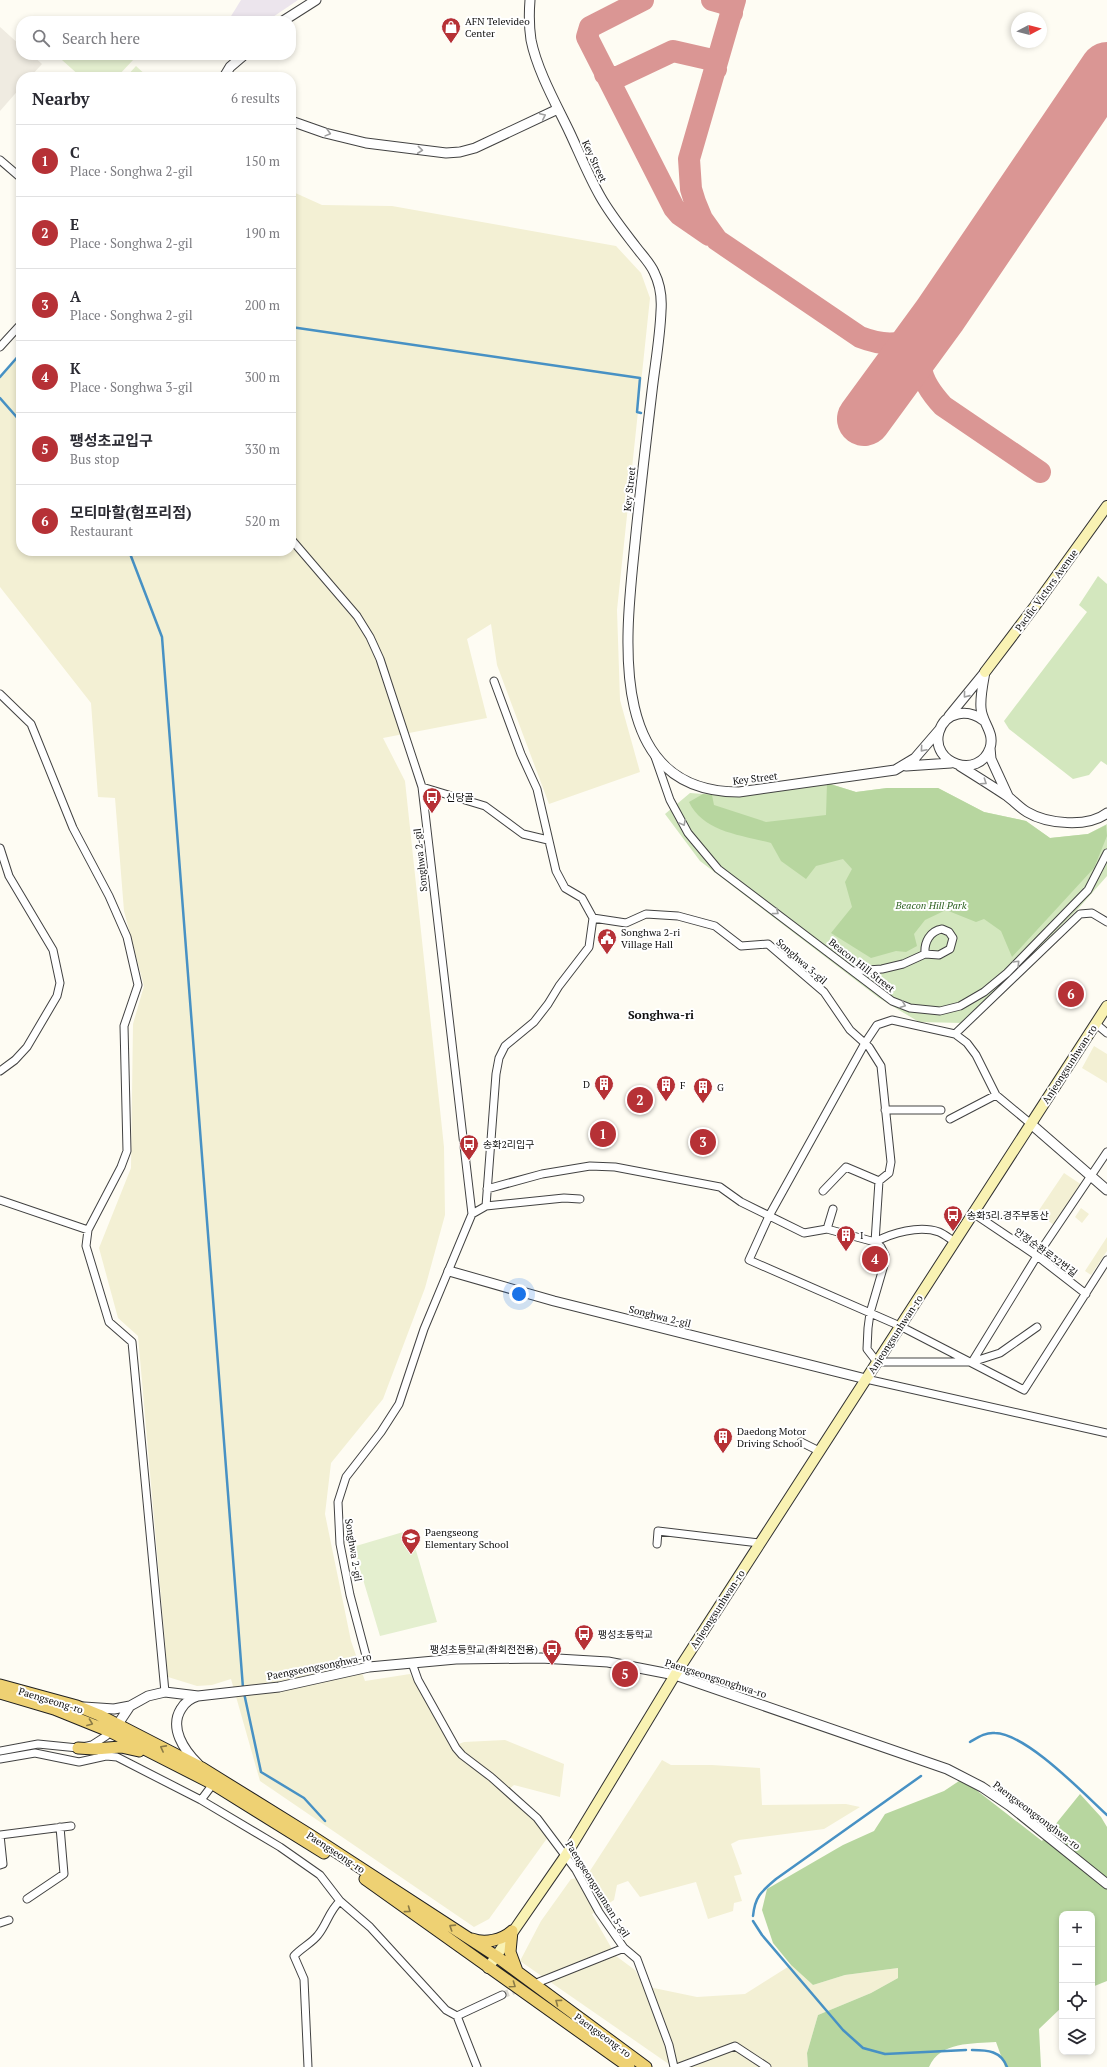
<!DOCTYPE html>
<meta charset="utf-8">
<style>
body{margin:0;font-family:"PT Serif","Noto Sans KR",serif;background:#f7f7f7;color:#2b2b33}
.controls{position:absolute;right:12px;bottom:12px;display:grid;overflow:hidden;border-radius:8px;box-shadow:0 2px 6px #0003}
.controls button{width:36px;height:36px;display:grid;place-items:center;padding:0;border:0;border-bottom:1px solid #e1e1e2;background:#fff;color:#2b2b33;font:20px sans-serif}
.compass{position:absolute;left:1011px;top:12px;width:36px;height:36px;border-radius:50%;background:#fff;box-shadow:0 2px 6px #0003;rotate:83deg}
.you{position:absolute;left:519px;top:1294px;width:14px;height:14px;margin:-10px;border:3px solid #fff;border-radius:50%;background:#1a73e8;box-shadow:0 0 0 6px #1a73e833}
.badge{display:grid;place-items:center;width:26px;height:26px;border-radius:50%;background:#b63136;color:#fff;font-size:13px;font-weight:700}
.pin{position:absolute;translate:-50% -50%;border:2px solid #fff;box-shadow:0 1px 4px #0006}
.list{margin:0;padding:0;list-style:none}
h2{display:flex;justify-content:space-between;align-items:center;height:52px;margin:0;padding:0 16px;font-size:17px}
h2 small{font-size:13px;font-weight:400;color:#7c7c81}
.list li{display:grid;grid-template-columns:26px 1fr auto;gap:12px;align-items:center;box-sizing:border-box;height:72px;padding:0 16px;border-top:1px solid #e1e1e2}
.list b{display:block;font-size:15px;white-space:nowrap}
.list p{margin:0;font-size:13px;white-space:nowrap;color:#7c7c81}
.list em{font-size:13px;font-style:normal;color:#7c7c81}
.icon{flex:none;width:22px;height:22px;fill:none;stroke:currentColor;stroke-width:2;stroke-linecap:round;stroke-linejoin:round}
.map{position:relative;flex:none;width:1107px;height:2067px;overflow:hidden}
.search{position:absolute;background:#fff;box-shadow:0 2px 6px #0003;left:16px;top:16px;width:280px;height:44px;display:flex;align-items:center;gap:10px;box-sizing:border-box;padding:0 14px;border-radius:16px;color:#7c7c81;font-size:15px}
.panel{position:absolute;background:#fff;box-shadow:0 2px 6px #0003;left:16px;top:72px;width:280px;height:484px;border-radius:16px}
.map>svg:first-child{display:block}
</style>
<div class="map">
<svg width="1107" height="2067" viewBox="0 0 1107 2067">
<rect width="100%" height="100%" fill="#fefcf3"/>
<path fill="#ece5ed" d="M 241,0 L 298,0 L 267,21 L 228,21 Z"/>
<path fill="#f3f0d4" d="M 291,191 L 322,205 L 392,206 L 616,246 L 641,273 L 650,298 L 617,610 L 620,700 L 640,772 L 549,804 L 497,665 L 491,624 L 467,639 L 487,718 L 383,738 L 405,781 L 444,1147 L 445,1215 L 425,1288 L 383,1399 L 331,1463 L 325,1514 L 351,1641 L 365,1681 L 410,1674 L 451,1747 L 464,1742 L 505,1740 L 564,1764 L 560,1797 L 514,1785 L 506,1792 L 528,1813 L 548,1837 L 489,1919 L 474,1927 L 260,1781 L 231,1679 L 212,1685 L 197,1686 L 168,1677 L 138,1336 L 118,1318 L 99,1248 L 131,1168 L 133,1024 L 144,986 L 124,911 L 115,798 L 98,797 L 91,703 L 0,587 L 0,377 L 21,353 L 21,551 L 291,551 Z
M 1094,1046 L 1107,1054 L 1107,1083 L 1082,1068 Z
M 1064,1173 L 1082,1185 L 1054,1225 L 1037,1213 Z
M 1081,1208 L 1089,1214 L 1082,1223 L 1075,1217 Z
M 1107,1237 L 1107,1251 L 1091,1275 L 1085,1271 Z
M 662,1760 L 671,1765 L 712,1765 L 760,1768 L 762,1805 L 846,1804 L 860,1807 L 824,1829 L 739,1840 L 731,1844 L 742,1874 L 734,1876 L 742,1901 L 734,1903 L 733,1911 L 708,1919 L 696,1882 L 640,1897 L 628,1881 L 617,1885 L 614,1900 L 592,1914 L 616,1956 L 635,1970 L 644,1986 L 697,1997 L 745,1994 L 791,1965 L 813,1985 L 845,1975 L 898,1968 L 898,1978 L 871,1993 L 818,2015 L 807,2053 L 808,2067 L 673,2067 L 520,1961 L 541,1921 L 571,1879 L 586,1877 Z"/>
<path fill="#d3e7be" d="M 1098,576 L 1107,584 L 1107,765 L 1101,761 L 1089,775 L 1073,779 L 1009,729 L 1004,721 L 1087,612 L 1079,605 Z
M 827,783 L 856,792 L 887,788 L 938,788 L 984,812 L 1026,821 L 1050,838 L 1088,834 L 1107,824 L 1107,876 L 1077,910 L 963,1023 L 919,1022 L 879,998 L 700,861 L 665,814 L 690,793 L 730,796 L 751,795 Z"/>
<path fill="#b7d69f" d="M 827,783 L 856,792 L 887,788 L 938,788 L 984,812 L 1026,821 L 1050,838 L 1088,834 L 1106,825 L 1107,836 L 1094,868 L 1012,957 L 1001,931 L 984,919 L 976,922 L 946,910 L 925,920 L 914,934 L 917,946 L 906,952 L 896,951 L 871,958 L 831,933 L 852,907 L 845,882 L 852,869 L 843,859 L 816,866 L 806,879 L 781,861 L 771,843 C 741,835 703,832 689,802 L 703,794 L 712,795 L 714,805 L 766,822 L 826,815 Z
M 962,1779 L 1042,1841 L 1080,1794 L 1101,1817 L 1107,1827 L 1107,1981 L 1092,1987 L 1092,1914 L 1062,1914 L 1062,2007 L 1039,2029 L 1041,2067 L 1005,2067 L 996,2042 C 973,2044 940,2041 929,2067 L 808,2067 L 807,2053 L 818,2015 L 871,1993 L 898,1978 L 898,1968 L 845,1975 L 813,1985 L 791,1965 L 773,1943 L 762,1910 L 767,1889 L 843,1845 L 874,1831 L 885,1814 L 944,1791 Z"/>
<path fill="#e4efcf" d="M 66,55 L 129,55 L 134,59 L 117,77 L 81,77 L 62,60 Z
M 136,66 L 148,77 L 126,77 Z
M 410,1530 L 437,1622 L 380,1636 L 356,1556 L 356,1546 Z"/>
<path fill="#efebe1" d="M 0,27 L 21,46 L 21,55 L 32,55 L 42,64 L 30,77 L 21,77 L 21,87 L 0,111 Z"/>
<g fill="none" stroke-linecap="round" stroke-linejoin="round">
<path stroke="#4791c4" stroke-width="2.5" d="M 291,327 L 640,378 L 637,412 L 641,413
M 0,377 L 21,353
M 0,398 L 21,422
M 129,551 L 162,637 L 243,1688
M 244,1693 L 261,1772 L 304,1798 L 325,1821
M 970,1742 C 977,1738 985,1732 995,1733 C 1027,1734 1083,1793 1107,1815
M 753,1916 C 755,1896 762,1891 776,1879 L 921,1776
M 753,1921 L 762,1935 L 843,2030 L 863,2048 L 885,2054 L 966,2050
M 972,2050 C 988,2050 1001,2051 1007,2067"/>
<path stroke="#da9694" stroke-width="22" d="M 643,0 L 590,27 L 587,37 L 674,208 L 680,215 L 709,235
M 712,0 L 726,4 L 732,13
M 735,0 L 689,159 L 691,189 L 695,202 L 702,219 L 717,240 L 860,337 C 896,351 914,342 940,315
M 605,74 L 610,77 L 618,77 L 673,51 L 708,59 L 711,61 L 716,69
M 934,324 C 913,358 917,378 943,406 L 1040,472"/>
<path stroke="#da9694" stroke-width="54" d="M 864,419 L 940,315 L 1107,69"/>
<path stroke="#dad8d1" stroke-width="7" stroke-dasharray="7 3.5" stroke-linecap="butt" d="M 502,1995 L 522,1988"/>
<g stroke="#424242" stroke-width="9">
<path id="minor" d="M 0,160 L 21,178
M 0,347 L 21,324
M 291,539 L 357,616 L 370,637 L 380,659 L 422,787 L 472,1214 L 424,1329 L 399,1404 L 381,1432 L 346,1477 L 338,1502 L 340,1544 L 350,1595 L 369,1667
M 0,694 L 31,724 L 73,828 L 109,896 L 127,937 L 138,985 L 124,1026 L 127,1151 L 121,1167 L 88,1230 L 86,1246 L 109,1322 L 132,1342 L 165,1692
M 654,754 L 670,800 L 688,833 L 718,869 L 892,1001 L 910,1008 L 940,1011 L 960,1006 L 984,992 L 1007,973 L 1088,890 L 1107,853
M 422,787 L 485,806 L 523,834 L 548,840
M 0,848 L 9,876 L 53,950 L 60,983 L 57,996 L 27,1047 L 15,1060 L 0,1071
M 593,918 L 626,923 L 646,914 L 678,916 L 715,926 L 741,946 L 768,944 L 824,992 L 850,1030 L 869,1047 L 881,1066 L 891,1162 L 889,1173 L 879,1181 L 875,1242 L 881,1247 L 885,1255 L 884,1265 L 870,1313 L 868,1328 L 867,1349 L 877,1362 L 972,1362 L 1000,1353 L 1037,1327
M 942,929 L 949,932 L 953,938 L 950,949 L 939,955 L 925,954 C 924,942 930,931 942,929 Z
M 853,971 L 882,969 L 903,964 L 925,954
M 1095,1023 L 1107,1033
M 955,1034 L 1080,914 L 1092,913 L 1107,922
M 996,1095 L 976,1055 L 967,1043 L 955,1034 L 892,1020 L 877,1025 L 865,1043 L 769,1216 L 749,1260 L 900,1326 L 1024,1390 L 1107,1260
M 885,1110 L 941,1110
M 950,1119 L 996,1095 L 1031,1124
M 487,1189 L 542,1174 L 590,1166 L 615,1167 L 720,1187 L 741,1202 L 804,1233 L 827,1229 L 875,1242 C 892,1233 919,1225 939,1232 C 944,1234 950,1239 955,1242
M 823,1191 L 846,1167 L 879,1181
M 0,1200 L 88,1230
M 486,1206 L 564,1198 L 580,1199
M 973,1213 L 1037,1256 L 1086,1294
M 472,1214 L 486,1206 L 496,1074 L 499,1058 L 505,1046 L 534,1022 L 548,1004 L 559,986 L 589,947 L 593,918 L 582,898 L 565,888 L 556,871 L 537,789 L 521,754 L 494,681
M 827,1229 L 833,1209
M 972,1362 L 1037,1256 L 1107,1152
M 866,1379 L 1107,1433
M 801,1442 L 819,1451
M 657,1544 L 658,1531 L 759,1543
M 412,1663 L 418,1680 L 456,1748 L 462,1755 L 491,1777 L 537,1818 L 576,1870 L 599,1912 L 624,1948 L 637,1959 L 669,2045 L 674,2067
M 0,1751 L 38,1744 L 78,1748 L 92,1745 L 106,1736 L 113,1729
M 0,1759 L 35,1753 L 79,1762 L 106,1756 L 117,1757 L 201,1800 L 280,1847 L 320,1875 L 340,1901 L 370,1927 L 446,2010 L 457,2016
M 201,1800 L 213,1784
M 0,1835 L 71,1826
M 0,1835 L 3,1864 L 0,1865
M 27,1899 L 64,1874 L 60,1827
M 0,1923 L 9,1920
M 539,1982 L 624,1948
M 457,2016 L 477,2067
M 457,2016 L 502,1995
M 308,2067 L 304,1979 L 294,1956 C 301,1948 312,1943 318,1935 C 327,1924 329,1911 340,1901
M 679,2067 L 735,2046 L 767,2067"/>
</g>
<g stroke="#424242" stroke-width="11">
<path id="tertiary" d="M 530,0 C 529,13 529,27 531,40 C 537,70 556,104 569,131 C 579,152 588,175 600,196 C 610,214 623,230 636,247 C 642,255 650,263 654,272 C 660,284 662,298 661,311 C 660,338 655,365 652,391 C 646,442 640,492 635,543 C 626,633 604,792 739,792 L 895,770 L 915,758 L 940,729
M 283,21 L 316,0
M 224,77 L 230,67 L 244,55
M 291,121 L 325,133 L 366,143 L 446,153 L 460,152 L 475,148 L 558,109
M 949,716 L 985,672
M 983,720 C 968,709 945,711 939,732 C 930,764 979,780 990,748 C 995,732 982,723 981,708 C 980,697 983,683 985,672
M 990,748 L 991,759 L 1008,796
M 906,766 L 951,763
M 960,766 C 976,776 992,786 1007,796 C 1014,801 1020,808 1027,812 C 1047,824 1088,828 1107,813
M 1031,1124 L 1107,1190
M 449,1271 L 554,1301 L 866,1379
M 84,1707 L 114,1709 L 130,1706
M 118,1724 L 130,1706 L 148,1696 L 165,1692 L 198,1696 L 279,1687 L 369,1667 L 456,1659 L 541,1658 L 608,1662 L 675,1675 L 947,1769 L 982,1787 L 1010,1806 L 1107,1884
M 198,1764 C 184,1750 169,1728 181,1709 C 185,1702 191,1698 198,1696"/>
</g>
<g stroke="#313131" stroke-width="12">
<path id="secondary" d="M 985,672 L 1035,606 L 1107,506
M 488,1968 L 566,1855 L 675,1675 L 1107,1006"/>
</g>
<g stroke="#202020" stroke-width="13">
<path id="primary" d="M 0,1685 L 77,1706 L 99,1715 L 202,1768 L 310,1835 L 496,1956 L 646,2067
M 0,1693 L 54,1709 L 111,1732 L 213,1784 L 324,1853
M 78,1748 L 94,1749 L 121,1747 L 139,1751
M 365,1879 L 629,2067
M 512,1931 L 510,1952 L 517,1971
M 472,1939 C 485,1944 502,1940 512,1931"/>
</g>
<use href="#minor" stroke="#fff" stroke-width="7"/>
<use href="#tertiary" stroke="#fff" stroke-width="9"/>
<use href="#secondary" stroke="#f9f2b3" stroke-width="10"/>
<use href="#primary" stroke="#eed173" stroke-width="11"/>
</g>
<defs><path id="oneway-chevron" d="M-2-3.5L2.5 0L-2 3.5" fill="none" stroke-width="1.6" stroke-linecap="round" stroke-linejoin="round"/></defs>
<g stroke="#9f9f9f">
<use href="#oneway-chevron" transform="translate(543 116) rotate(-25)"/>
<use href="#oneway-chevron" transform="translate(328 133) rotate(15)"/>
<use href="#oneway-chevron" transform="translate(420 150) rotate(6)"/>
<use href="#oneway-chevron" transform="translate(966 695) rotate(129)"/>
<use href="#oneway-chevron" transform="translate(923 749) rotate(131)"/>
<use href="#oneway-chevron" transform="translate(984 782) rotate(34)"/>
<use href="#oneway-chevron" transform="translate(683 823) rotate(62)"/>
<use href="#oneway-chevron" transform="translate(776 912) rotate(37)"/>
<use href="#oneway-chevron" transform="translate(1017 963) rotate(-46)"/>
<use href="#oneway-chevron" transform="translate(903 1005) rotate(20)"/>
</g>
<g stroke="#8a7a46">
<use href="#oneway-chevron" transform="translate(90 1723) rotate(21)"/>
<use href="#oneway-chevron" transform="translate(163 1748) rotate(-152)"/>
<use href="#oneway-chevron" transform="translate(408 1910) rotate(36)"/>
<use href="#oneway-chevron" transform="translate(452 1927) rotate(-147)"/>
<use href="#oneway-chevron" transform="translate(513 1985) rotate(35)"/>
<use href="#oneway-chevron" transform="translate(558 2002) rotate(-144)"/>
</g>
<defs>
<g id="shop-pin" transform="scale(1)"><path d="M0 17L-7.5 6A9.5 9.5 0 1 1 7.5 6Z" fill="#b63136" stroke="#fff"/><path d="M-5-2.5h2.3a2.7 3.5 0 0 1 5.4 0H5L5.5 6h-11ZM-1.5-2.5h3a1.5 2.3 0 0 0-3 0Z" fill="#fff"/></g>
<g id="bus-pin" transform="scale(1)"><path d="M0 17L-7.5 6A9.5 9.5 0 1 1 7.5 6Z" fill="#b63136" stroke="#fff"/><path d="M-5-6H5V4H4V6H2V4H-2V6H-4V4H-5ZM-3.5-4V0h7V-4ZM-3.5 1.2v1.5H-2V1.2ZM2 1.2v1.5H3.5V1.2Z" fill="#fff"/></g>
<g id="civic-pin" transform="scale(1)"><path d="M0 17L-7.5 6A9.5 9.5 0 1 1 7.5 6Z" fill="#b63136" stroke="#fff"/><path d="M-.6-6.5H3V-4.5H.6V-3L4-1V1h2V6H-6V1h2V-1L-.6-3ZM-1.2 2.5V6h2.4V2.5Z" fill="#fff"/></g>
<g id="building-pin" transform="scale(1)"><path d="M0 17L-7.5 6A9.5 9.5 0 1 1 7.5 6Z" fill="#b63136" stroke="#fff"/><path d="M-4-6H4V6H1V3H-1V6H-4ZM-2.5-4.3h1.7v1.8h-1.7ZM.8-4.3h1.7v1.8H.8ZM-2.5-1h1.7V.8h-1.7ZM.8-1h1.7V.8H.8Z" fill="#fff"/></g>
<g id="school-pin" transform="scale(1)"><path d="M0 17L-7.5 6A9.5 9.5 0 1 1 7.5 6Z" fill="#b63136" stroke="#fff"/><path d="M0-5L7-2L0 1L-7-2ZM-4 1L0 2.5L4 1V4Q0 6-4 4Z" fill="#fff"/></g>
</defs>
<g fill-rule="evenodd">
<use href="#shop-pin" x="451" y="27"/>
<use href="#bus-pin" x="432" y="797"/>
<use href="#civic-pin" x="607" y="938"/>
<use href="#building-pin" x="604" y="1084"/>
<use href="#building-pin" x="666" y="1085"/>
<use href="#building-pin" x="703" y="1087"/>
<use href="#bus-pin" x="469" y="1144"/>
<use href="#bus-pin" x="953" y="1215"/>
<use href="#building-pin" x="846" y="1235"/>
<use href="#building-pin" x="723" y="1437"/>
<use href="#school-pin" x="411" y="1538"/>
<use href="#bus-pin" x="584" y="1634"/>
<use href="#bus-pin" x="552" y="1649"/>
</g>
<g text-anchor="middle" stroke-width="4" stroke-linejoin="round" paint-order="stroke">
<g font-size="10" fill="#0f0f0f" stroke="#fff" text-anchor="start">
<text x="465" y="25">AFN Televideo<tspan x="465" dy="12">Center</tspan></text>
<text x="446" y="801">신당골</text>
<text x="621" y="936">Songhwa 2-ri<tspan x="621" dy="12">Village Hall</tspan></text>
<text x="590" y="1088" text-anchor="end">D</text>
<text x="680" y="1089">F</text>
<text x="717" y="1091">G</text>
<text x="483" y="1148">송화2리입구</text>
<text x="967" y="1219">송화3리.경주부동산</text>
<text x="860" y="1239">I</text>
<text x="737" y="1435">Daedong Motor<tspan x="737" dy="12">Driving School</tspan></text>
<text x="425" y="1536">Paengseong<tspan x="425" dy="12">Elementary School</tspan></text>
<text x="598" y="1638">팽성초등학교</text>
<text x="538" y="1653" text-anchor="end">팽성초등학교(좌회전전용)</text>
</g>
<g font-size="10" fill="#0f0f0f" stroke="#fff">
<text transform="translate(595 161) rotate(65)" y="4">Key Street</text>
<text transform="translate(629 489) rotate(-84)" y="4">Key Street</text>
<text transform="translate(1046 590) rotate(-54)" y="4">Pacific Victors Avenue</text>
<text transform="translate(755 778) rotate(-7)" y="4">Key Street</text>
<text transform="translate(420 860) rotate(-96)" y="4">Songhwa 2-gil</text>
<text transform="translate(802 961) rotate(41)" y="4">Songhwa 3-gil</text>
<text transform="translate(862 965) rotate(38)" y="4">Beacon Hill Street</text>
<text transform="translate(1069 1064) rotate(-57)" y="4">Anjeongsunhwan-ro</text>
<text transform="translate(1046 1252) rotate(36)" y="4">안정순환로32번길</text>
<text transform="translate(660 1316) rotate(14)" y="4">Songhwa 2-gil</text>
<text transform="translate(895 1334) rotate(-57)" y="4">Anjeongsunhwan-ro</text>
<text transform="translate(354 1550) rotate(81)" y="4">Songhwa 2-gil</text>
<text transform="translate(717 1609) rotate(-57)" y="4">Anjeongsunhwan-ro</text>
<text transform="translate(319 1666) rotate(-11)" y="4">Paengseongsonghwa-ro</text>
<text transform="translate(716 1678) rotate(18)" y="4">Paengseongsonghwa-ro</text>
<text transform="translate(51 1700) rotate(17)" y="4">Paengseong-ro</text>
<text transform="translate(1037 1815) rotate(37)" y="4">Paengseongsonghwa-ro</text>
<text transform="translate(336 1852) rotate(33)" y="4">Paengseong-ro</text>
<text transform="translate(598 1889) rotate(58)" y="4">Paengseongnamsan 5-gil</text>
<text transform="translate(603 2035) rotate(36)" y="4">Paengseong-ro</text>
</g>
<g font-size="10" font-style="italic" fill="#316324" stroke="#fff">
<text x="931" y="909">Beacon Hill Park</text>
</g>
<g font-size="12" font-weight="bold" fill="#0f0f0f" stroke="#fff">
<text x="661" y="1019">Songhwa-ri</text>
</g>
</g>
</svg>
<div class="controls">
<button>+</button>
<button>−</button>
<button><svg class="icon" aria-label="locate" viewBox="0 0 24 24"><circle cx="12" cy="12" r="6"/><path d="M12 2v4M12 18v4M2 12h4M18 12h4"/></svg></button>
<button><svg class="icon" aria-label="layers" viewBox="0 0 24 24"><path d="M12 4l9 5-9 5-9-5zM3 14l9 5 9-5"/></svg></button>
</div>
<svg class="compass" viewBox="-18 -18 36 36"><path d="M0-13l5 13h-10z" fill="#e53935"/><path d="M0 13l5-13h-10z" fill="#7c7c81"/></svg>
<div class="you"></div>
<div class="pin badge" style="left:603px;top:1134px">1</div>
<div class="pin badge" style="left:640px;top:1100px">2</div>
<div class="pin badge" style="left:703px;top:1142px">3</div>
<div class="pin badge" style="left:875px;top:1259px">4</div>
<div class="pin badge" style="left:625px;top:1674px">5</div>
<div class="pin badge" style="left:1071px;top:994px">6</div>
<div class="search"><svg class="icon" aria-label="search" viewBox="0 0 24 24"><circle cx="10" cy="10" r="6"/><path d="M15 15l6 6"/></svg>Search here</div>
<section class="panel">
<h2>Nearby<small>6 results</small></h2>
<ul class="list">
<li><span class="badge">1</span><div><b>C</b><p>Place · Songhwa 2-gil</p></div><em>150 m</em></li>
<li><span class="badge">2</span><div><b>E</b><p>Place · Songhwa 2-gil</p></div><em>190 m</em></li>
<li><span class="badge">3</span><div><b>A</b><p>Place · Songhwa 2-gil</p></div><em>200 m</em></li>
<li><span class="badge">4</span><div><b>K</b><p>Place · Songhwa 3-gil</p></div><em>300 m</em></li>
<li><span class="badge">5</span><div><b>팽성초교입구</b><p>Bus stop</p></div><em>330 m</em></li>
<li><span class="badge">6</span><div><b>모티마할(험프리점)</b><p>Restaurant</p></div><em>520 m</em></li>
</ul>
</section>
</div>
